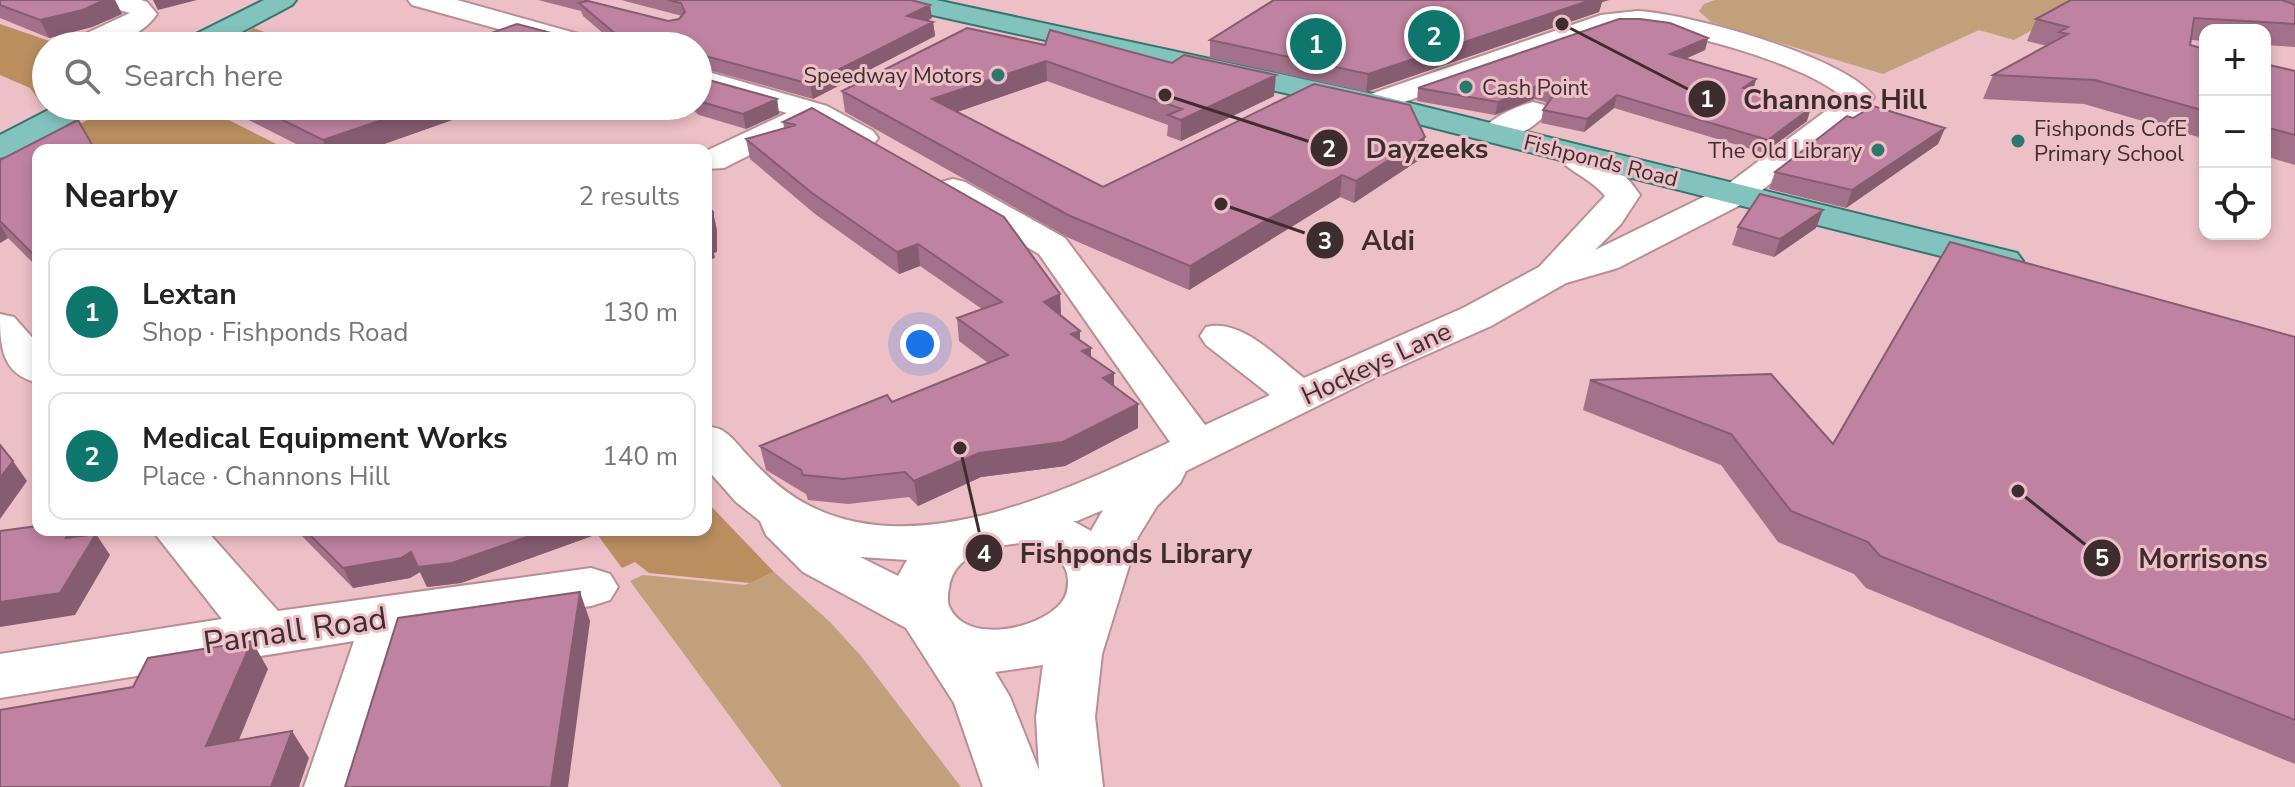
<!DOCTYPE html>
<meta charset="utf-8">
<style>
body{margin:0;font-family:"Nunito Sans",sans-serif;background:#f6f6f6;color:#222}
.controls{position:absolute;right:24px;top:24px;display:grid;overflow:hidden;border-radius:16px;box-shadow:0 4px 12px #0003}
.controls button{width:72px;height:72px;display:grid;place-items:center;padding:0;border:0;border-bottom:2px solid #e0e0e0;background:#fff;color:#222;font:40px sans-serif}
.you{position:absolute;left:920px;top:344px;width:28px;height:28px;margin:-20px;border:6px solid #fff;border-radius:50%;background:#1a73e8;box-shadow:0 0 0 12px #1a73e833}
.badge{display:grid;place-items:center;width:52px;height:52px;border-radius:50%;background:#0f766e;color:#fff;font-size:26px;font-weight:700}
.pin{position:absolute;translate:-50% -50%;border:4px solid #fff;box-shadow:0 2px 8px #0006}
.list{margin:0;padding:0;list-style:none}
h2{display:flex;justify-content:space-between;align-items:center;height:104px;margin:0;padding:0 32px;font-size:34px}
h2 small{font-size:26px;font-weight:400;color:#767676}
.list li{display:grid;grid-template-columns:52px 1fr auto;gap:24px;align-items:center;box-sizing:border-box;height:128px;margin:0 16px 16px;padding:0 16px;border:2px solid #e0e0e0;border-radius:16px}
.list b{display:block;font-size:30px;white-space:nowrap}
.list p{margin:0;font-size:26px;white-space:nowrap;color:#767676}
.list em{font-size:26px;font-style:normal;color:#767676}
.icon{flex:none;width:44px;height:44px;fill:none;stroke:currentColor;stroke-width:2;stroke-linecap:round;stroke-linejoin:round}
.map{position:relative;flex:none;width:2295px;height:787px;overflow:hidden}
.search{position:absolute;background:#fff;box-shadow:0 4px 12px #0003;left:32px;top:32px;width:680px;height:88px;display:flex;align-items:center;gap:20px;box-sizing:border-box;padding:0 28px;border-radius:44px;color:#767676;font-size:30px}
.panel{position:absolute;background:#fff;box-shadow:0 4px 12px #0003;left:32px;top:144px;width:680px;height:392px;border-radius:16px}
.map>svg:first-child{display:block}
</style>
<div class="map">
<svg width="2295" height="787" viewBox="0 0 2295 787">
<rect width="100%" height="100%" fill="#edbfc6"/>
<path fill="#c2a07c" d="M 1715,0 L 2086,0 L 2014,40 L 1979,30 L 1883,74 L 1711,22 L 1699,11 L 1704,4 Z
M 774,572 L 830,622 L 861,656 L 961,787 L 782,787 L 630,581 L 643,575 L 745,585 Z"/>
<path fill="#ba8e5f" d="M 0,24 L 64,46 L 46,46 L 46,101 L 42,104 L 30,88 L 0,75 Z
M 254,28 L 300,46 L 223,46 Z
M 114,106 L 201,106 L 288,150 L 38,150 L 23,154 Z
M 706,501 L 774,572 L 750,583 L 649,573 L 635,562 L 622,568 L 594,530 L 706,530 Z"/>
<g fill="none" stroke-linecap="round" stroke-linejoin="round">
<g stroke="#b98e95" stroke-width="4">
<path id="minor" d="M 99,0 L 141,0 L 147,2 L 157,14 C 137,43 100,46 68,46 L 72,40 L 130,13 L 103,5 Z
M 408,0 L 457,0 L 600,40 L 604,46 L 560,46 L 412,5 Z
M 1637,11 C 1687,13 1846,57 1874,97 L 1865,110 L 1748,201 L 1618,268 L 1566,283 L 1491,326 L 1374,378 L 1186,471 L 1180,483 L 1157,506 L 1138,537 L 1102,654 L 1095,717 L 1103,787 L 983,787 L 954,703 L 906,628 L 803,572 L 766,535 L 760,521 L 736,502 L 706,468 L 706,426 C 711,427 719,428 723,431 C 733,437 741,449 749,457 C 767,477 786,494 810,506 C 920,562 1069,489 1170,442 L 1039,254 L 941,196 L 936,189 L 941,182 L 953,179 L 965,182 L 1065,238 L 1205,425 L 1270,395 L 1206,345 L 1200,336 L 1206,327 C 1242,318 1277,358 1304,378 L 1463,308 L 1539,267 L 1605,196 C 1591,178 1566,171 1554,153 L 1558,146 C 1590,138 1624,171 1640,195 L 1621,224 L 1595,250 L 1724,187 L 1843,98 C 1811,65 1662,22 1616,28 L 1384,109 L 1373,112 L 1362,109 L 1358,103 L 1362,97 L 1601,15 ZM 1103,510 L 1091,531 L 1073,521 L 1077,521 ZM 1020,543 C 1041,548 1067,555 1068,580 C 1068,589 1067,596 1061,603 C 1039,630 965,645 949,606 C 947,600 948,593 949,588 C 953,554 992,546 1020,543 ZM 860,557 L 907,560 L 898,576 ZM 1043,665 L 1036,717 L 1039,770 L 1010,697 L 995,672 Z
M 698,69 L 827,106 L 873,131 L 878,138 L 873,145 C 851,150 832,134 813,123 L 724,168 L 706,169 L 706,151 L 787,113 L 698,87 Z
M 1533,102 L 1544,105 L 1548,111 C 1536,128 1505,145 1485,140 L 1480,133 C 1490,118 1516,106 1533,102 Z
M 0,314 L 14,317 L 38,344 L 38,383 C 1,374 0,346 0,314 Z
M 152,530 L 206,530 L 278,611 L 591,568 L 610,574 L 618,587 L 610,600 L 591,606 L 412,632 L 366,787 L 304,787 L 354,641 L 0,698 L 0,654 L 222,619 Z"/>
</g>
<g stroke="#367470" stroke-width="4">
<path id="major" d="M 264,0 L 296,0 L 292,5 L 215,46 L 180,46 L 184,40 Z
M 888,0 L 936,0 L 1373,94 L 2017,253 L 2023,261 L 2017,269 L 2004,272 L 1371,112 L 901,8 L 892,5 Z
M 56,106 L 94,106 L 90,112 L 11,155 L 0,158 L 0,135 Z"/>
</g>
<use href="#minor" fill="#fff" fill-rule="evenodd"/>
<use href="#major" fill="#83c3be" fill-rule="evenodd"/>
</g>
<path fill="#a4718a" d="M 0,0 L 115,0 L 122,14 L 92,27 L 49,38 L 0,18 Z
M 538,0 L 587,0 L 668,21 L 679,19 L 682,16 L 621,0 L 911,0 L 932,18 L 927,21 L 933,22 L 935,36 L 813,99 L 698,67 L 698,46 L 618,46 L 583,16 L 581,11 Z
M 1274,0 L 1609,0 L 1602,2 L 1599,12 L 1366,92 L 1210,58 L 1210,40 Z
M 2071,0 L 2295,0 L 2295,47 L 2265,45 L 2265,30 L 2205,30 L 2205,41 L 2191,40 L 2190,45 L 2205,49 L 2205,139 L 2084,104 L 1983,99 L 1993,75 L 2047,46 L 2027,41 L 2036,19 Z
M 967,28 L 1274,96 L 1181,141 L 1167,136 L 1168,125 L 1047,81 L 957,112 L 1103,187 L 1422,158 L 1354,203 L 1340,197 L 1189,290 L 1069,238 L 845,112 L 842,91 Z
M 480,37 L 579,46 L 483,46 Z
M 1708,38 L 1705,50 L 1685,59 L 1753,91 L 1807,121 L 1764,153 L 1614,108 L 1584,132 L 1541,123 L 1543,110 L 1547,105 L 1545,102 L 1534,99 L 1495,115 L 1417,101 L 1418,88 Z
M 2265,64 L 2295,71 L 2295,165 L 2265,156 Z
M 698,77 L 777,99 L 779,114 L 746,129 L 699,115 L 688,106 L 698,106 Z
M 221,106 L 451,106 L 455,119 L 367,150 L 308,150 Z
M 812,108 L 1060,294 L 1061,316 L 1080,331 L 1080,340 L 1091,357 L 1114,386 L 1138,428 L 1065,466 L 981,477 L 918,506 L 909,497 L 848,504 L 808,500 L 806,494 L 766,470 L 760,446 L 892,402 L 988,363 L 959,341 L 957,318 L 982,309 L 920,266 L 899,274 L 815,214 L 750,159 L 746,139 L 784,128 L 783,122 Z
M 1853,118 L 1945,128 L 1938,144 L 1846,208 L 1769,189 L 1775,172 Z
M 38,150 L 38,268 L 8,238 L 0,243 L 0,160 Z
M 1738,227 L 1816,228 L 1774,257 L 1732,245 Z
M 2295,337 L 2295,764 L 1866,588 L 1854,574 L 1778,542 L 1721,465 L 1583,410 L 1590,380 L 1833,444 Z
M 296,530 L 590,530 L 592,536 L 461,583 L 427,587 L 420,572 L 410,578 L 353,588 Z"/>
<path fill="#865c71" d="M 104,0 L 115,0 L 122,14 L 92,27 L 49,38 L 40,20 Z
M 153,0 L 197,0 L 158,10 Z
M 1587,0 L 1609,0 L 1602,2 L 1599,12 L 1366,92 L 1368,74 Z
M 930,5 L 932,18 L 908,30 L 907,16 Z
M 933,22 L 935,36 L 813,99 L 810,84 Z
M 1708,38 L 1705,50 L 1667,67 L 1670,54 Z
M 1046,61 L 1047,81 L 934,120 L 932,99 Z
M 1276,75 L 1274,96 L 1181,141 L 1181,120 Z
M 1756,79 L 1753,92 L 1743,88 Z
M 1536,86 L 1534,99 L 1495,115 L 1498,102 Z
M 1617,95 L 1614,108 L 1584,132 L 1587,119 Z
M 777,99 L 779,114 L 746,129 L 743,114 Z
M 423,106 L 451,106 L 455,119 L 367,150 L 327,150 L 323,140 Z
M 1811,108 L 1807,121 L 1764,153 L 1768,140 Z
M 1945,128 L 1938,144 L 1846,208 L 1852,190 Z
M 1425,137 L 1422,158 L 1354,203 L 1356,181 Z
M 1342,175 L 1340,197 L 1189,290 L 1190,266 Z
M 1823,210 L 1816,228 L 1774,257 L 1780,239 Z
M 713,212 L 717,230 L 717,252 L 714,253 L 715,258 L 706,261 L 706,241 Z
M 0,224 L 8,238 L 0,243 Z
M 918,244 L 920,266 L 899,274 L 897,252 Z
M 1060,294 L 1061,316 L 1044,302 Z
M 1080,331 L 1080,354 L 1071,334 Z
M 1091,348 L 1091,371 L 1082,351 Z
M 1114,373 L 1114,397 L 1103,378 Z
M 1138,404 L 1138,428 L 1065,466 L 981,477 L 918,506 L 914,481 L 979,453 Z
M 13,461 L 27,481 L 0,519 L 0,478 Z
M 71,530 L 83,530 L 91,542 L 96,534 L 110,555 L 75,615 L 0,627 L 0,602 L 66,538 Z
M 547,530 L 590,530 L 592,536 L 461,583 L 427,587 L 420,572 L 410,578 L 353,588 L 343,568 L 411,552 Z
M 580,592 L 590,621 L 568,787 L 551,787 Z
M 252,641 L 268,669 L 225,774 L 206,746 Z
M 292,731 L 309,758 L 299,787 L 271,787 Z"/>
<path fill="#bf83a1" stroke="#865c71" stroke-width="2" d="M 0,0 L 104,0 L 83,10 L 40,20 L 0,5 Z
M 584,0 L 668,21 L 679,19 L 685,12 L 681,3 L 668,0 L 911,0 L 930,5 L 907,16 L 933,22 L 810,84 L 698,54 L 698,46 L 630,46 L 579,3 L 587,1 Z
M 1274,0 L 1591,0 L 1368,74 L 1210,40 Z
M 2071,0 L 2282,0 L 2295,5 L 2295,24 L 2194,18 L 2190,45 L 2205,49 L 2205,111 L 2095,80 L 1993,75 L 2068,34 L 2059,32 L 2068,27 L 2036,19 Z
M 1619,19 L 1640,19 L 1670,23 L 1708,38 L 1670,54 L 1756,79 L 1743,88 L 1811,108 L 1768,140 L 1617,95 L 1587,119 L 1543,110 L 1553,96 L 1547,89 L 1536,86 L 1498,102 L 1418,88 Z
M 517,24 L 555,34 L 570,34 L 579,46 L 511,46 L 480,37 Z
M 967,28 L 1045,45 L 1050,30 L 1172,63 L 1184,55 L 1276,75 L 1181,120 L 1168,115 L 1182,109 L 1046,61 L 932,99 L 1103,187 L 1314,84 L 1410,105 L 1425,137 L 1356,181 L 1342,175 L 1190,266 L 1068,215 L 842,91 Z
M 303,36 L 326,46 L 269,46 Z
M 2265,64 L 2295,71 L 2295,135 L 2265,127 Z
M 698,77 L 777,99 L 743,114 L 698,101 Z
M 254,106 L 423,106 L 323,140 Z
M 1873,106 L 1945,128 L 1852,190 L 1775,172 L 1847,116 L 1853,118 Z
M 812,108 L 1004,217 L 1060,294 L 1044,302 L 1080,331 L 1071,334 L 1091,348 L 1082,351 L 1114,373 L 1103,378 L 1138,404 L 1063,442 L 979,453 L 914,481 L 905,472 L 843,479 L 803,475 L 801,470 L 760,446 L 887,395 L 892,402 L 1008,355 L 957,318 L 1002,302 L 918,244 L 897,252 L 812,193 L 746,139 L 796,125 L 783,122 Z
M 78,120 L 95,150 L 38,150 L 38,194 L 34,197 L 38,197 L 38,259 L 0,221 L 0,160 Z
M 1760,194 L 1823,210 L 1780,239 L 1738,227 Z
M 706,204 L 713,212 L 712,234 L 707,235 L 711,240 L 706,241 Z
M 1950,242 L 2295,337 L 2295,720 L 1880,556 L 1868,542 L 1791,511 L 1731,434 L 1590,380 L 1771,374 L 1833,444 Z
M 0,445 L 13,461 L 0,478 Z
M 38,526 L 38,530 L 71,530 L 66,538 L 96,534 L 60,593 L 0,602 L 0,531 Z
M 305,530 L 547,530 L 452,563 L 418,567 L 411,552 L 401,558 L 343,568 Z
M 580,592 L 551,787 L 345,787 L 398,618 Z
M 252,641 L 206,746 L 292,731 L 271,787 L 0,787 L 0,710 L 133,687 L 148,658 Z"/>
<g fill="#2e7670" stroke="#edbfc6" stroke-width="3">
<circle cx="998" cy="75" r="8"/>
<circle cx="1466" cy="87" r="8"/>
<circle cx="2018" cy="141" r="8"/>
<circle cx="1878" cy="150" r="8"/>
</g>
<g text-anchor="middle" stroke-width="6" stroke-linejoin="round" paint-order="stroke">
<g font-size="22" fill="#3e2d2f" stroke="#edbfc6" text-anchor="end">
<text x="982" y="83">Speedway Motors</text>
<text x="1482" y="95" text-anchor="start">Cash Point</text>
<text x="2034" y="136" text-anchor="start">Fishponds CofE<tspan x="2034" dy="25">Primary School</tspan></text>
<text x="1862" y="158">The Old Library</text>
</g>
<g font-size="22" fill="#3e2d2f" stroke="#edbfc6">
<text transform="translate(1601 160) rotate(14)" y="8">Fishponds Road</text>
</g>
<g font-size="26" fill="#3e2d2f" stroke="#edbfc6">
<text transform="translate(1376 363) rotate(-25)" y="9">Hockeys Lane</text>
</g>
<g font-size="32" fill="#3e2d2f" stroke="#edbfc6">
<text transform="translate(295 630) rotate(-8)" y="11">Parnall Road</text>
</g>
</g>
<path fill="none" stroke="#3e2d2f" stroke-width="3" d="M1562 24L1707 99M1165 95L1329 148M1221 204L1325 240M960 448L984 553M2018 491L2102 558"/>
<g fill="#3e2d2f" stroke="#edbfc6" stroke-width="3">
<circle cx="1562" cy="24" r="8"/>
<circle cx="1165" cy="95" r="8"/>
<circle cx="1221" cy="204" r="8"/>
<circle cx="960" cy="448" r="8"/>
<circle cx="2018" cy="491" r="8"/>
<circle cx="1707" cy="99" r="20"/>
<circle cx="1329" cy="148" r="20"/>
<circle cx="1325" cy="240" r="20"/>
<circle cx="984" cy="553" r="20"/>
<circle cx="2102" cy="558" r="20"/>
</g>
<g font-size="24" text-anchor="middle" font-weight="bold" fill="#fff">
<text x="1707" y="107">1</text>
<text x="1329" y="157">2</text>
<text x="1325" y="249">3</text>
<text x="984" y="562">4</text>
<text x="2102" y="566">5</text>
</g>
<g font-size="28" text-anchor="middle" font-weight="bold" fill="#3e2d2f" stroke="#edbfc6" stroke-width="6" stroke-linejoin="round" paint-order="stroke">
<text x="1835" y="109">Channons Hill</text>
<text x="1427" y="158">Dayzeeks</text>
<text x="1388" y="250">Aldi</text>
<text x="1136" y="563">Fishponds Library</text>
<text x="2203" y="568">Morrisons</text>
</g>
</svg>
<div class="controls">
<button>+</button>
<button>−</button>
<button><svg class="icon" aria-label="locate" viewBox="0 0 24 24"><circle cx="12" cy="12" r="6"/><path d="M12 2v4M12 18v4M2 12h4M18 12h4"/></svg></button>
</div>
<div class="you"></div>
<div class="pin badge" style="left:1316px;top:44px">1</div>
<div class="pin badge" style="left:1434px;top:36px">2</div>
<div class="search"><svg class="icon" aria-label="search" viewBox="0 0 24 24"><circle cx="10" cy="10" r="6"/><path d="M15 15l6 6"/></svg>Search here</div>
<section class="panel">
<h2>Nearby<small>2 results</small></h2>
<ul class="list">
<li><span class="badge">1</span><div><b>Lextan</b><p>Shop · Fishponds Road</p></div><em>130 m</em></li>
<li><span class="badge">2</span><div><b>Medical Equipment Works</b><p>Place · Channons Hill</p></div><em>140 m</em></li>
</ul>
</section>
</div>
